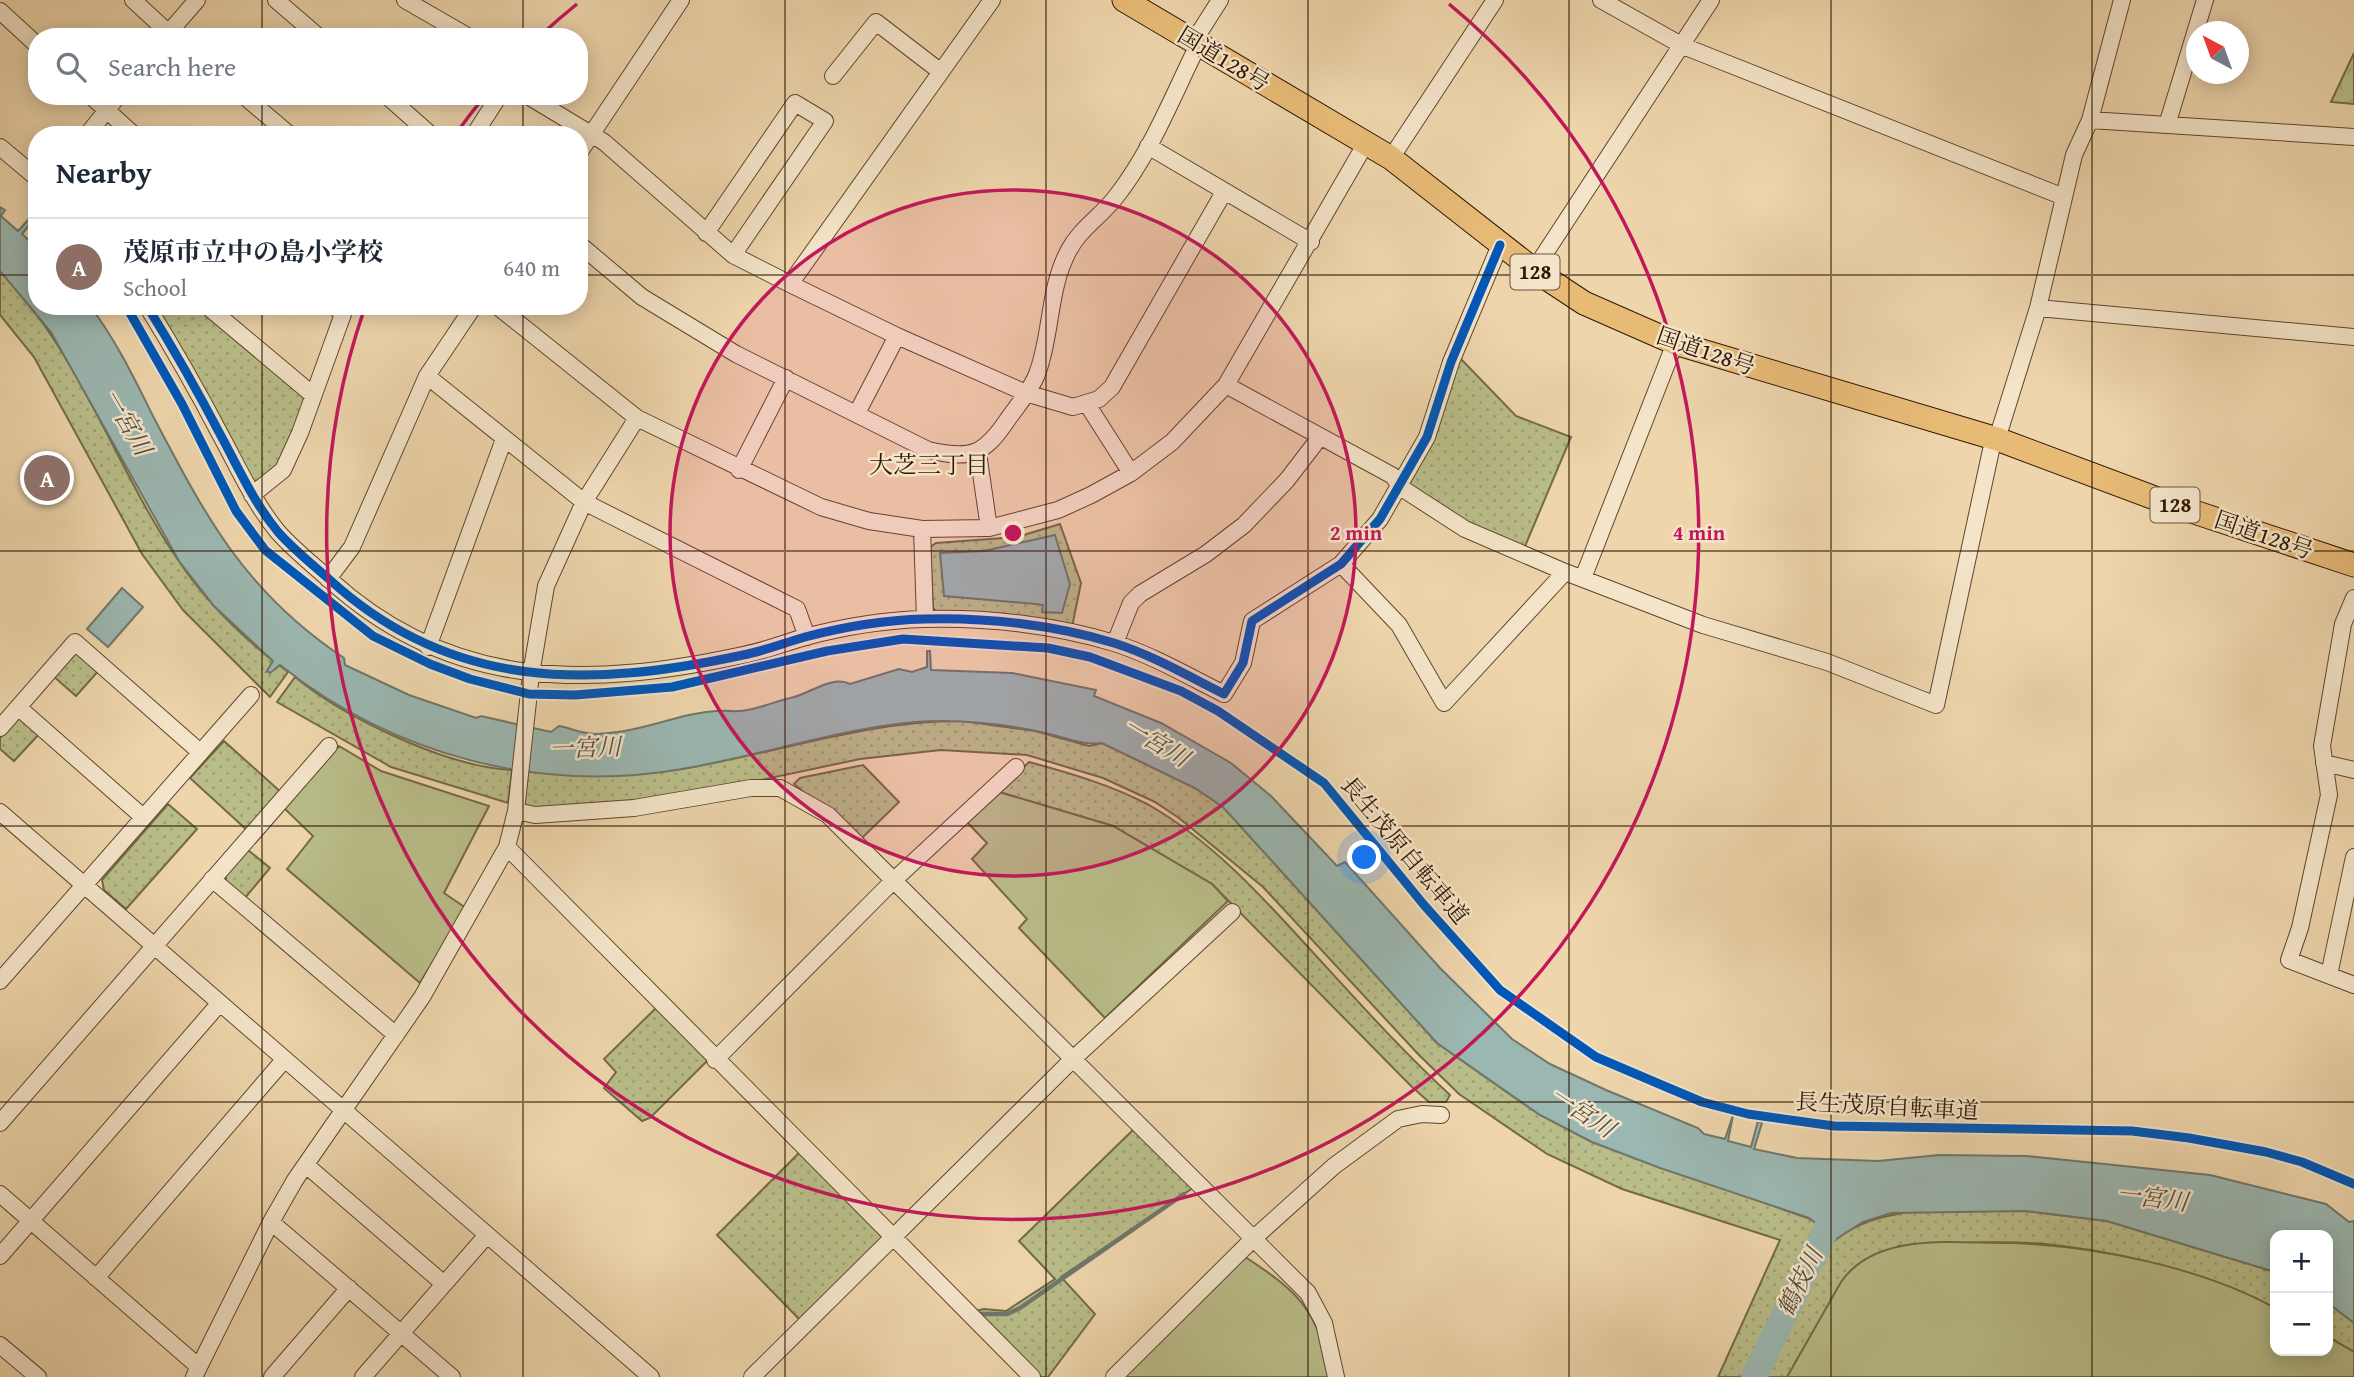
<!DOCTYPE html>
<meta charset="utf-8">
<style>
body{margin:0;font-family:"Gentium Book Plus","Noto Serif JP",serif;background:#f2f2f3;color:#1f2937}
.controls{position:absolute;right:21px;bottom:21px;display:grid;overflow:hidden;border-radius:14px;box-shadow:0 4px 18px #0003}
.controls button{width:63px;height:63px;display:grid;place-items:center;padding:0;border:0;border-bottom:2px solid #e0e1e3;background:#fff;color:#1f2937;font:35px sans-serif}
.compass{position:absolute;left:2186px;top:21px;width:63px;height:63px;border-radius:50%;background:#fff;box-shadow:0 4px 18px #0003;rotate:319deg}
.you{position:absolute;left:1365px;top:858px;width:24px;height:24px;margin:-18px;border:5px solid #fff;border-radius:50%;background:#1a73e8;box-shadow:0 0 0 10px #1a73e833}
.badge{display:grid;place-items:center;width:46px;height:46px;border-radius:50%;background:#7c3aed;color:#fff;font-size:23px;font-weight:700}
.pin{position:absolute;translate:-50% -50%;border:4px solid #fff;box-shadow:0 2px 7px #0006}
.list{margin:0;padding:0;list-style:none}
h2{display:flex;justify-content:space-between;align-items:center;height:91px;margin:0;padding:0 28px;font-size:30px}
h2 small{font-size:23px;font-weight:400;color:#747a83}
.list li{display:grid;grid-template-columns:46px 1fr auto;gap:21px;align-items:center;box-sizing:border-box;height:98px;padding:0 28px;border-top:2px solid #e0e1e3}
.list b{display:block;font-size:26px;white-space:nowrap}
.list p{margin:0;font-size:23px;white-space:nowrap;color:#747a83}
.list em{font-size:23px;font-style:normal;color:#747a83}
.icon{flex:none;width:38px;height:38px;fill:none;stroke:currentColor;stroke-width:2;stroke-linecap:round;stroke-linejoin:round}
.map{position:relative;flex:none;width:2354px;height:1377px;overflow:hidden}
.search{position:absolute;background:#fff;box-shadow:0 4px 18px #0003;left:28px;top:28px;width:560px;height:77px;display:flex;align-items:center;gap:18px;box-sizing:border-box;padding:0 24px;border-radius:28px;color:#747a83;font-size:26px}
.panel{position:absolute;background:#fff;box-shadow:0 4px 18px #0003;left:28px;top:126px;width:560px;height:189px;border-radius:28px}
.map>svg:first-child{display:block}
</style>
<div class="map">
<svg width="2354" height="1377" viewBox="0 0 2354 1377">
<defs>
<pattern id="grass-dots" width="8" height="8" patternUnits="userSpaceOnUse" patternTransform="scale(1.75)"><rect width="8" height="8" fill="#b9bd89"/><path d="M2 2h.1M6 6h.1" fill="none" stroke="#9fa275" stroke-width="1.8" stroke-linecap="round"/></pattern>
<pattern id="forest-crowns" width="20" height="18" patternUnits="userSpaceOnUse" patternTransform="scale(1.75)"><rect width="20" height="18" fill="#b9bd89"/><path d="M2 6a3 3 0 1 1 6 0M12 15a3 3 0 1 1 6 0" fill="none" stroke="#9fa275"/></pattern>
</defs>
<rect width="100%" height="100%" fill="#eed5ac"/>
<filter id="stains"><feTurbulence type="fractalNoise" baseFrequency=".00286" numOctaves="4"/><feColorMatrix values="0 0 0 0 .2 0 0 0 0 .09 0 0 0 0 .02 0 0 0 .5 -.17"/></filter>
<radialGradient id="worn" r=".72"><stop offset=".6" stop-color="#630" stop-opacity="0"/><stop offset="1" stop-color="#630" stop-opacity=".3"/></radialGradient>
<path fill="url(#grass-dots)" stroke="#746a46" stroke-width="2" d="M 0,271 C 81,354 114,466 178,560 C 204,599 237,632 273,661 L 267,671 L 279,665 L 288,672 L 270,697 L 183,610 L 142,554 L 34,357 L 0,315 Z
M 166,306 L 196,306 L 303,395 L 304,403 L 280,464 L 256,484 L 251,482 L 160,313 Z
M 1459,357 L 1516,416 L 1571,437 L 1523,551 L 1465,526 L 1408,487 L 1434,434 Z
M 1060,524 L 1081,583 L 1072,627 L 938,614 L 933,608 L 930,547 L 936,543 L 1017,537 Z
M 74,651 L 101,668 L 76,696 L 52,675 Z
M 295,677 C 345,718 447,767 512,770 L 508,803 L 391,767 L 277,702 Z
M 25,718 L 41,732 L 14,761 L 0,749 L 0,738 L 16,719 Z
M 963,721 L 1035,731 L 1089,746 L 1102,743 L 1195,788 L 1223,807 L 1437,1043 L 1515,1098 L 1540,1115 L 1592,1142 L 1816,1221 L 1821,1228 L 1817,1243 L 1747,1377 L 1718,1377 L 1780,1240 L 1622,1189 L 1547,1154 L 1459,1094 L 1418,1054 L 1263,887 L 1179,818 L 1155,802 L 1103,778 L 1027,755 L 941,750 L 860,759 L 686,796 L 538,809 L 522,805 L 527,771 C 579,774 629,778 681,769 C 775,754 867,720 963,721 Z
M 224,741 L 283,794 L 248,831 L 190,778 Z
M 1029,762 C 1070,773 1111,785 1149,805 C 1210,840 1260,894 1307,946 C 1353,996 1399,1048 1450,1095 L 1446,1102 L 1429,1102 L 1411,1086 L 1212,884 L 1113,826 L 999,792 Z
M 863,765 L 899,802 L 860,840 L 794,784 L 800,778 Z
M 168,804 L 197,829 L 126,909 L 104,890 L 102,880 Z
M 248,850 L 270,868 L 244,899 L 226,883 L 226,875 Z
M 657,1007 L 709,1059 L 650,1118 L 642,1121 L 604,1088 L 616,1072 L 604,1059 Z
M 1134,1129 L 1194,1187 L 1061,1277 L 1095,1314 L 1048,1377 L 1039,1377 L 971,1312 L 984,1309 L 1006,1311 L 1055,1279 L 1019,1241 Z
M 800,1152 L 886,1238 L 802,1322 L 717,1235 Z
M 2026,1211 L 2107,1221 L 2275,1272 L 2275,1308 C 2208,1274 2130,1254 2054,1245 C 2003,1239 1950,1244 1898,1246 L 1787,1377 L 1758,1377 L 1821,1255 C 1865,1197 1961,1212 2026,1211 Z
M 2328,1303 L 2354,1323 L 2354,1352 L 2328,1337 Z"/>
<path fill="url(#forest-crowns)" stroke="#746a46" stroke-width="2" d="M 2354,53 L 2354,104 L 2331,102 Z"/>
<path fill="#b9bd89" stroke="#746a46" stroke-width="2" d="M 339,746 L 381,771 L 489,806 L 444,893 L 466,908 L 420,983 L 287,869 L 313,836 L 284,808 Z
M 999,792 L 1113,826 L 1212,884 L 1228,901 L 1105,1018 L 1019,928 L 1027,919 L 972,859 L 987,843 L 965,820 Z
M 2014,1243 C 2099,1247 2201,1267 2275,1308 L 2275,1351 L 2328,1351 L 2328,1337 L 2354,1352 L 2354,1377 L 1787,1377 L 1841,1282 C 1877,1230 1957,1244 2014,1243 Z
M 1242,1255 C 1298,1291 1319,1310 1330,1377 L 1120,1377 Z"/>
<path fill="#9bb7b1" stroke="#70776b" stroke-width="2" d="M 0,207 L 5,210 L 1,216 L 18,231 L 28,220 L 31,223 L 22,234 L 37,248 L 37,306 L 90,306 C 116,340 135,380 154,418 C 207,519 246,593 344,658 L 345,665 L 409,695 L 476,718 L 481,716 L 551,732 L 559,726 C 571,728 581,734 595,734 C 627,733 654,724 684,716 C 698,713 717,710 731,711 C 750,713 775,701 794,697 C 810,693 833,675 850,684 L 899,669 L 912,672 L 927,667 L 927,651 L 930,651 L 931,670 L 1012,673 L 1096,690 L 1094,696 L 1161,723 L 1231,763 L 1271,796 L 1337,866 L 1345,862 L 1440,968 L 1512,1039 L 1550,1064 L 1606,1090 L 1698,1128 L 1704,1134 L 1725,1139 L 1733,1115 L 1728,1141 L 1751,1147 L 1758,1121 L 1762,1123 L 1754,1149 L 1797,1158 L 1878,1161 L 1939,1155 L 2026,1156 L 2210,1175 L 2326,1204 L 2349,1222 L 2354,1221 L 2354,1323 L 2328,1303 L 2328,1235 L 2275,1235 L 2275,1272 L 2107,1221 L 2026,1211 L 1891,1213 L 1863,1222 L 1836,1239 L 1809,1218 L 1660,1168 L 1592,1142 L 1540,1115 L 1437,1043 L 1223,807 L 1195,788 L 1102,743 C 1081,746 1059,735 1036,731 C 997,723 955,719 915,722 C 837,729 760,756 682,769 C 539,794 393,755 280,665 L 270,673 L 267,671 L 273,661 L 214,606 L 179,561 L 51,332 L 0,271 Z
M 1055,535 L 1070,584 L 1062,613 L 1042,612 L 1043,605 L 1035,604 L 944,596 L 940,553 L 984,551 Z
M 122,588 L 143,607 L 108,647 L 87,629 Z"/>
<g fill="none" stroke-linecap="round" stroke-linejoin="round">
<path stroke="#70776b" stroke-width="4.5" d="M 981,1314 L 1007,1314 L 1020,1308 L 1184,1194"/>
<path stroke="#9bb7b1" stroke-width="26" d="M 1754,1377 L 1826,1230 L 1837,1198"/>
<g stroke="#5f462d" stroke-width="18">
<path id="minor" d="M 133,0 L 173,37
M 276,0 L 319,37
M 405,0 L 469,37
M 1601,0 L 1683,46 L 2064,197
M 0,11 L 37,45
M 165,37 L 197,0
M 833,76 L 876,22 L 941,72
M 91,96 L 134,135
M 244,96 L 290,135
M 387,96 L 431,135
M 528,96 L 604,142 L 733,255 L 790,284 L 897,336 L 1026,393 L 1073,407 L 1099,399 L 1112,387 L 1224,192
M 2090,120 L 2354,137
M 2167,125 L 2205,0
M 87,135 L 118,96
M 474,135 L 499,96
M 1148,146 L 1311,242
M 0,147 L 37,178
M 579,153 L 681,0
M 1391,158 L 1495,0
M 706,233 L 795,103 L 825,121 L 733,255
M 579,244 L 642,297 L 736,354 L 928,450 C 971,460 984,455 1008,419 C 1018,405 1031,390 1037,374 C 1052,335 1048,288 1069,250 C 1080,229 1100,217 1115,198 C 1151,153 1173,95 1199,43 L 1199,33 L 1220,0
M 1534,270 L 1711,0
M 790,284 L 992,0
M 147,306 C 173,348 197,390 220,434 C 238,467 254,503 278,532 C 294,550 312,564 330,580 C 452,691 590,688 743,655 C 764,651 784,643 805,637 C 843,627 885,620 924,619 C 986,617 1055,625 1114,643 C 1152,655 1188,676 1224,694 L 1243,663 L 1252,621 L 1341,564 L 1380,519 L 1427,437 L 1451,362 L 1500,245
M 207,306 L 313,395
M 497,306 L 637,418 L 821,507 L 869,521 L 922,529 L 989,528 L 1058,510 L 1091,495 L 1131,473 L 1172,442 L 1226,385 L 1366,143
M 2038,308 L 2354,337
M 427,376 L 584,502 L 797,609 L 807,637
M 1226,385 L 1393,476 L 1400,487 L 1465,529 L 1565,572 L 1703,625 L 1827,662 L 1936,705 L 1991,450 L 1997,439 L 2038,308 L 2074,155 L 2090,120 L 2122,0
M 1087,404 L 1131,473
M 857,413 L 897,336
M 978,453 L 989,528
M 739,470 L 786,378
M 252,495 L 283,470 L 300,433 L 343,314 L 334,306
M 922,529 L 925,619
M 1341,564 L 1399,625 L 1444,703 L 1565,572
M 1583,578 L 1675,343
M 328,579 L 352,547 L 427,376 L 474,306
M 2354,598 L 2343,624 L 2322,746 L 2329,795 L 2300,928 L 2289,960 L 2354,985
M 1115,643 L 1131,603 L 1140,594 L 1206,554 L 1244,525 L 1287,480 L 1320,437
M 428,647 L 504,439
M 18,707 L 143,817
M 0,728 L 75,642 L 200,752
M 2324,763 L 2354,770
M 516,811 L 535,815 L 634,808 L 751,788 L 780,788 L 828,815 L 1308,1293 L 1324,1323 L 1336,1377
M 0,812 L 651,1377
M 507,847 L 1032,1377
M 212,879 L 396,1035
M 2329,975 L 2354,857
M 0,981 L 251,695
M 715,1060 L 893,881 L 1016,767
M 0,1123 L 329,746
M 306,1165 L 444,1284
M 0,1194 L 199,1367
M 271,1222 L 452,1377
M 0,1256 L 219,1004
M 96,1278 L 284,1060
M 0,1345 L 38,1377
M 194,1377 L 271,1222 L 295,1180 L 422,997 L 507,847 L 516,811 L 531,674 L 546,586 L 584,502 L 637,418
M 272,1377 L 349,1288
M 363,1377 L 487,1235
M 752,1377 L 1072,1060 L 1232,912
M 1114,1377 L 1254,1238 L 1334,1166 L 1398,1119 L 1422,1114 L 1441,1115"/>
</g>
<g stroke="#2f1703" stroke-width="25">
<path id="highway" d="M 1124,0 L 1391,158 L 1534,270 L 1584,303 L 1675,343 L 1997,439 L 2176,506 L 2354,565"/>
</g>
<use href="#minor" stroke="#f4e4c9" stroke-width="16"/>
<use href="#highway" stroke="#e7ba76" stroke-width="23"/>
<g stroke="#f4e4c9" stroke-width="13">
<path id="cycleway" d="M 126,306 L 182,404 L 236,511 L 265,550 L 373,636 L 430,664 L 470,679 L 529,694 L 575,695 L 672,687 L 827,651 L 903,639 L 1048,648 L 1090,657 L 1181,691 L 1218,711 L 1324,783 L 1424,905 L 1500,990 L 1596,1057 L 1664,1086 L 1702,1102 L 1748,1114 L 1834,1126 L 2132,1131 L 2189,1138 L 2266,1152 L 2302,1162 L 2354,1184
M 147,306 C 173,348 197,390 220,434 C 238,467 254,503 278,532 C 294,550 312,564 330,580 C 452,691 590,688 743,655 C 764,651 784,643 805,637 C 843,627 885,620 924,619 C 986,617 1055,625 1114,643 C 1152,655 1188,676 1224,694 L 1243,663 L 1252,621 L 1341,564 L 1380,519 L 1427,437 L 1451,362 L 1500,245"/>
</g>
<use href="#cycleway" stroke="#0057b8" stroke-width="9"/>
</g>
<path fill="none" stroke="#2f1703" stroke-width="2" stroke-opacity="0.55" d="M 262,0 L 262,37M 523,0 L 523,37M 785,0 L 785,1377M 1046,0 L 1046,1377M 1308,0 L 1308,1377M 1569,0 L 1569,1377M 1831,0 L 1831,1377M 2092,0 L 2092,1377M 262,96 L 262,135M 523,96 L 523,135M 0,275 L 37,275M 579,275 L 2354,275M 262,306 L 262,1377M 523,306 L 523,1377M 0,551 L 2354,551M 0,826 L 2354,826M 0,1102 L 2354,1102"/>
<circle cx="1013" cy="533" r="343" fill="#c2185b" fill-opacity=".12"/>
<g fill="none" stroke="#c2185b" stroke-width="3.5">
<circle cx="1013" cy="533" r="343"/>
<path d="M455 135A686 686 0 0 1 484 97M541 35A686 686 0 0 1 577 4M1449 4A686 686 0 1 1 364 310"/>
</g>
<g text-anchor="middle" stroke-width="5" stroke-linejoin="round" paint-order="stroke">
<g fill="#f4e4c9" stroke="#6a543e" stroke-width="2">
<rect x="1510.5" y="254.5" width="49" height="35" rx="5"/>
<rect x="2150.5" y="487.5" width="49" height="35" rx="5"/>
</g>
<g font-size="21" font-weight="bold" fill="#2f1703">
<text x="1535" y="279">128</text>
<text x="2175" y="512">128</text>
</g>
<g font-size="23" fill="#2f1703" stroke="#f4e4c9">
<text transform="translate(1224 59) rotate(31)" y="8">国道128号</text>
<text transform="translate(1706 351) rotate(19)" y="8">国道128号</text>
<text transform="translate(2264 535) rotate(19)" y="8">国道128号</text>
<text transform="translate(1405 850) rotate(50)" y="8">長生茂原自転車道</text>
<text transform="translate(1887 1106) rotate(3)" y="8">長生茂原自転車道</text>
</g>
<g font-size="24" font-style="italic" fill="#554f40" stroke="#f4e4c9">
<text transform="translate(127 422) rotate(60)" y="8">一宮川</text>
<text transform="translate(1156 742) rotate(31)" y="8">一宮川</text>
<text transform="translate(585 748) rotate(-2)" y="8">一宮川</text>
<text transform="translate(1582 1112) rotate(33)" y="8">一宮川</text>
<text transform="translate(2152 1198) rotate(7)" y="8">一宮川</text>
<text transform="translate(1800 1282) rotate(-64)" y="8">鶴枝川</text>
</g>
<g font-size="24" fill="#2f1703" stroke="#f4e4c9">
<text x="929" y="473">大芝三丁目</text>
</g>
</g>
<circle cx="1013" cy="533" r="10" fill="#c2185b" stroke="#f4e4c9" stroke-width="3.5"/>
<g font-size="21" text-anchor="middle" font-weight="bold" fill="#c2185b" stroke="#f4e4c9" stroke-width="5" stroke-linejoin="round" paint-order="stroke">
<text x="1356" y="540">2 min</text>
<text x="1699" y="540">4 min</text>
</g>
<rect width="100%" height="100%" filter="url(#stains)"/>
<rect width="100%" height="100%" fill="url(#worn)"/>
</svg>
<div class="controls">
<button>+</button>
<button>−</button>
</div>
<svg class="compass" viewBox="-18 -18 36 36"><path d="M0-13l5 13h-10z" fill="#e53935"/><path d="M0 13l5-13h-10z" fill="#747a83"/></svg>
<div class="you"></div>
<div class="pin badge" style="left:47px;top:478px;background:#8d6e63">A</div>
<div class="search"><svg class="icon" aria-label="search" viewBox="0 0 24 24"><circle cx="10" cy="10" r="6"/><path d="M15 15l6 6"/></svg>Search here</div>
<section class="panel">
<h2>Nearby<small></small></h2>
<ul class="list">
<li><span class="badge" style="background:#8d6e63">A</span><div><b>茂原市立中の島小学校</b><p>School</p></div><em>640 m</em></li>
</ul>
</section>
</div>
